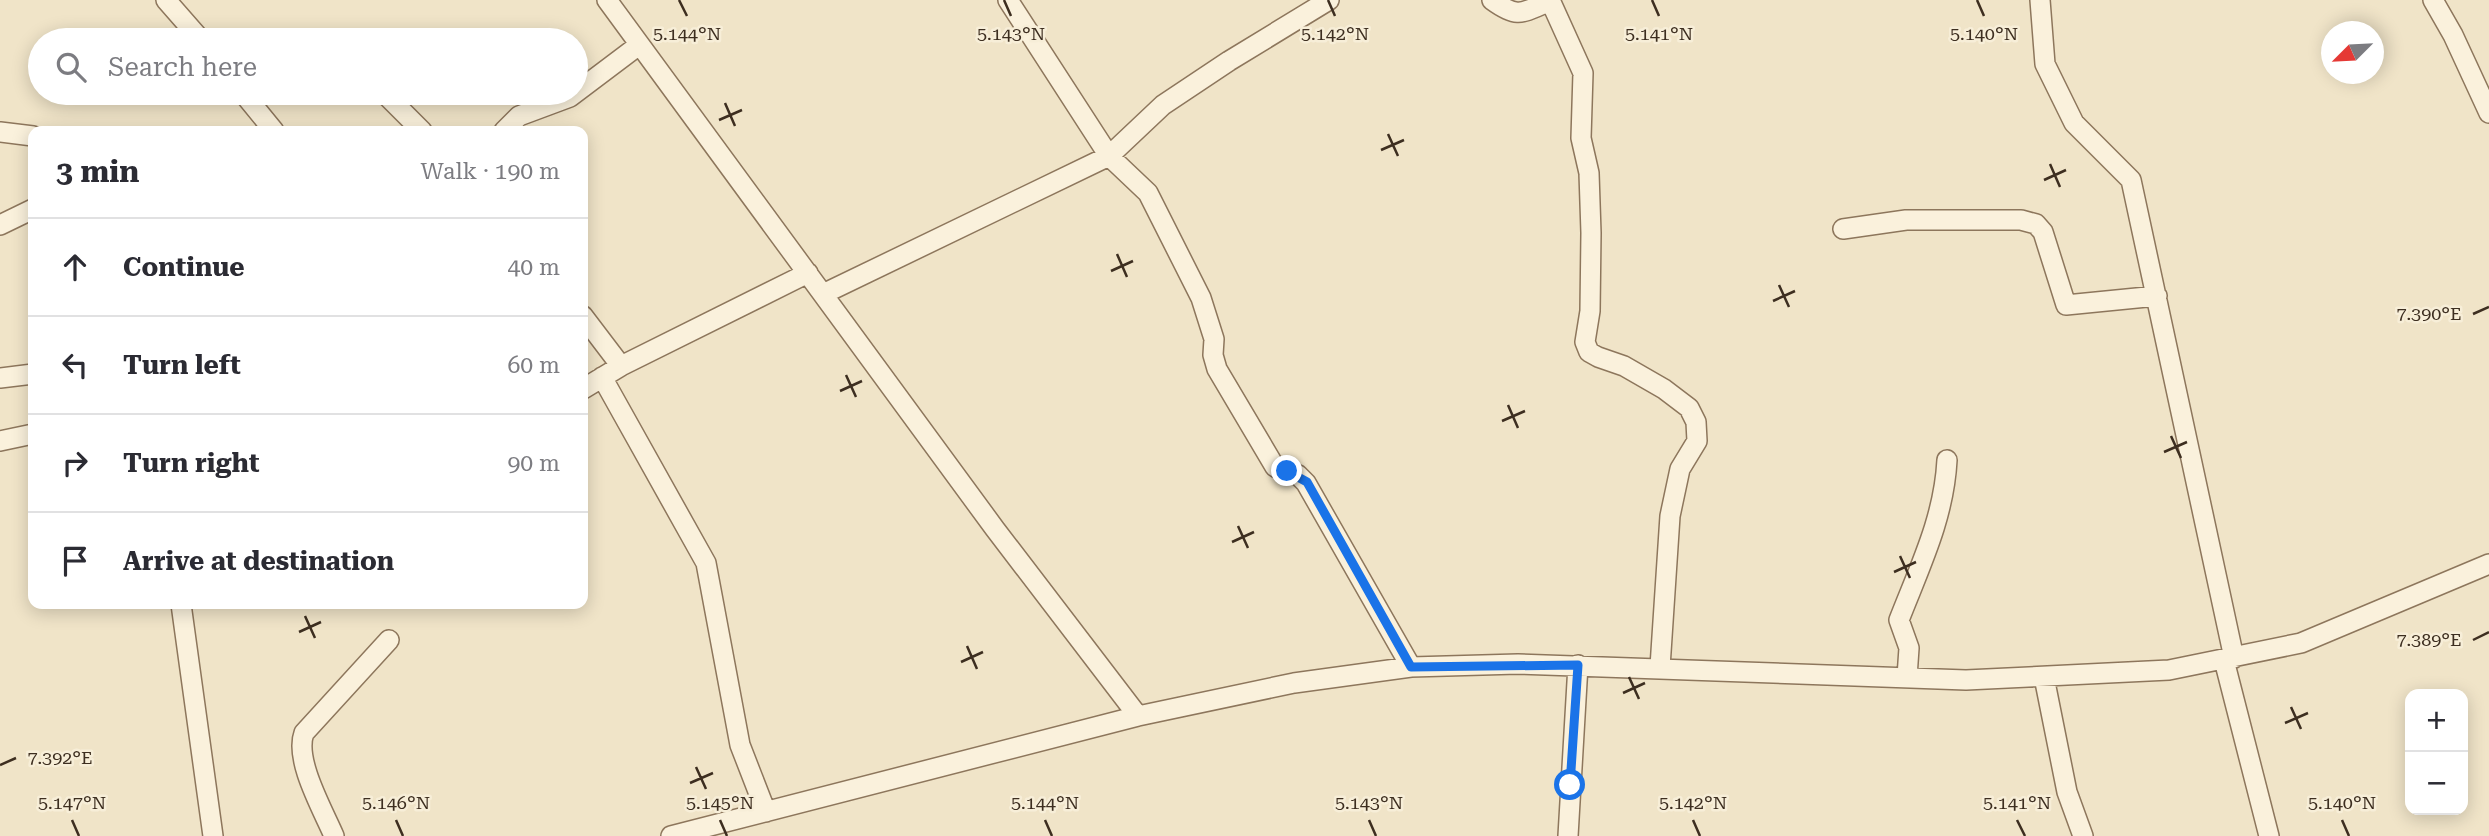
<!DOCTYPE html>
<meta charset="utf-8">
<style>
body{margin:0;font-family:"Roboto Serif",serif;background:#f7f7f7;color:#2b2b33}
.controls{position:absolute;right:21px;bottom:21px;display:grid;overflow:hidden;border-radius:14px;box-shadow:0 4px 18px #0003}
.controls button{width:63px;height:63px;display:grid;place-items:center;padding:0;border:0;border-bottom:2px solid #e1e1e2;background:#fff;color:#2b2b33;font:35px sans-serif}
.compass{position:absolute;left:2321px;top:21px;width:63px;height:63px;border-radius:50%;background:#fff;box-shadow:0 4px 18px #0003;rotate:246deg}
.stop{position:absolute;width:21px;height:21px;margin:-16px;border:5px solid #1a73e8;border-radius:50%;background:#fff}
.stop.end{background:#1a73e8;border-color:#fff;box-shadow:0 2px 7px #0008}
.list{margin:0;padding:0;list-style:none}
h2{display:flex;justify-content:space-between;align-items:center;height:91px;margin:0;padding:0 28px;font-size:30px}
h2 small{font-size:23px;font-weight:400;color:#7c7c81}
.list li{display:grid;grid-template-columns:46px 1fr auto;gap:21px;align-items:center;box-sizing:border-box;height:98px;padding:0 28px;border-top:2px solid #e1e1e2}
.list b{display:block;font-size:26px;white-space:nowrap}
.list em{font-size:23px;font-style:normal;color:#7c7c81}
.icon{flex:none;width:38px;height:38px;fill:none;stroke:currentColor;stroke-width:2;stroke-linecap:round;stroke-linejoin:round}
.map{position:relative;flex:none;width:2489px;height:836px;overflow:hidden}
.search{position:absolute;background:#fff;box-shadow:0 4px 18px #0003;left:28px;top:28px;width:560px;height:77px;display:flex;align-items:center;gap:18px;box-sizing:border-box;padding:0 24px;border-radius:38px;color:#7c7c81;font-size:26px}
.panel{position:absolute;background:#fff;box-shadow:0 4px 18px #0003;left:28px;top:126px;width:560px;height:483px;border-radius:14px}
.map>svg:first-child{display:block}
</style>
<div class="map">
<svg width="2489" height="836" viewBox="0 0 2489 836">
<rect width="100%" height="100%" fill="#f0e4c8"/>
<g fill="none" stroke-linecap="round" stroke-linejoin="round">
<g stroke="#8d765c" stroke-width="22">
<path id="minor" d="M 166,0 L 201,40
M 607,0 L 995,529 L 1138,716
M 1008,0 L 1109,156 L 1148,193 L 1201,298 L 1214,339 L 1213,355 L 1217,369 L 1275,467 L 1298,475 L 1306,483 L 1411,667
M 1492,0 C 1518,19 1522,13 1550,1
M 1550,0 L 1583,73 L 1581,138 L 1589,173 L 1591,233 L 1590,311 L 1585,342 L 1589,352 L 1598,357 L 1624,366 L 1664,389 L 1689,408 L 1696,422 L 1697,441 L 1680,469 L 1670,516 L 1660,667
M 2040,0 L 2045,64 L 2074,123 L 2131,180 L 2234,658
M 2433,0 L 2453,35 L 2489,113
M 243,93 L 274,131
M 384,93 L 422,131
M 504,131 L 519,116 L 570,97 L 639,45
M 0,132 L 33,136
M 0,225 L 33,209
M 1843,229 L 1906,220 L 2021,220 L 2036,224 L 2043,232 L 2066,305 L 2157,296
M 823,294 L 1109,156 L 1163,105 L 1229,61 L 1329,0
M 583,316 L 621,366
M 602,377 L 706,563 L 740,745 L 766,812
M 0,378 L 33,374
M 583,389 L 621,366 L 808,273
M 0,441 L 33,434
M 181,604 L 213,836
M 2224,660 L 2269,836
M 1907,677 L 1909,648 L 1899,620 C 1920,566 1944,518 1947,460
M 2044,677 L 2067,792 L 2083,836
M 334,836 C 323,810 294,760 304,733 L 389,640
M 671,836 L 1138,716 L 1294,683 L 1411,667 L 1518,664 L 1966,680 L 2169,670 L 2301,643 L 2489,564
M 1568,836 L 1578,665"/>
</g>
<use href="#minor" stroke="#faf1dc" stroke-width="19"/>
</g>
<g fill="none" stroke-linecap="round" stroke-linejoin="round">
<path stroke="#1a73e8" stroke-width="9" d="M 1287,471 L 1307,482 L 1411,667 L 1578,665 L 1570,785"/>
</g>
<path fill="none" stroke="#3d2e20" stroke-width="2.5" d="M 679,0 L 687,16M 1004,0 L 1011,16M 1328,0 L 1335,16M 1652,0 L 1659,16M 1977,0 L 1984,16M 725,103 L 735,126M 719,120 L 742,110M 1388,134 L 1398,156M 1381,150 L 1404,140M 2050,164 L 2060,187M 2044,180 L 2066,170M 1117,254 L 1127,277M 1111,271 L 1133,261M 1779,285 L 1789,307M 1773,301 L 1795,291M 2473,314 L 2489,307M 846,375 L 856,397M 840,391 L 862,381M 1508,405 L 1518,428M 1502,421 L 1525,411M 2171,436 L 2181,458M 2164,452 L 2187,442M 1238,526 L 1248,548M 1232,542 L 1254,532M 1900,556 L 1910,578M 1894,572 L 1916,562M 305,616 L 315,638M 299,632 L 321,622M 2473,640 L 2489,632M 967,646 L 977,669M 961,662 L 983,652M 1629,677 L 1639,699M 1623,693 L 1645,683M 2291,707 L 2301,729M 2285,723 L 2308,713M 0,765 L 16,758M 696,767 L 706,789M 690,783 L 713,773M 72,820 L 79,836M 396,820 L 403,836M 720,820 L 727,836M 1045,820 L 1052,836M 1369,820 L 1376,836M 1693,820 L 1700,836M 2017,820 L 2025,836M 2342,820 L 2349,836"/>
<g font-size="18" text-anchor="middle" fill="#3d2e20" stroke="#f7eed8" stroke-width="5" stroke-linejoin="round" paint-order="stroke">
<text x="687" y="40">5.144°N</text>
<text x="1011" y="40">5.143°N</text>
<text x="1335" y="40">5.142°N</text>
<text x="1659" y="40">5.141°N</text>
<text x="1984" y="40">5.140°N</text>
<text x="2429" y="320">7.390°E</text>
<text x="2429" y="646">7.389°E</text>
<text x="60" y="764">7.392°E</text>
<text x="72" y="809">5.147°N</text>
<text x="396" y="809">5.146°N</text>
<text x="720" y="809">5.145°N</text>
<text x="1045" y="809">5.144°N</text>
<text x="1369" y="809">5.143°N</text>
<text x="1693" y="809">5.142°N</text>
<text x="2017" y="809">5.141°N</text>
<text x="2342" y="809">5.140°N</text>
</g>
</svg>
<div class="controls">
<button>+</button>
<button>−</button>
</div>
<svg class="compass" viewBox="-18 -18 36 36"><path d="M0-13l5 13h-10z" fill="#e53935"/><path d="M0 13l5-13h-10z" fill="#7c7c81"/></svg>
<div class="stop" style="left:1570px;top:785px"></div>
<div class="stop end" style="left:1287px;top:471px"></div>
<div class="search"><svg class="icon" aria-label="search" viewBox="0 0 24 24"><circle cx="10" cy="10" r="6"/><path d="M15 15l6 6"/></svg>Search here</div>
<section class="panel">
<h2>3 min<small>Walk · 190 m</small></h2>
<ul class="list">
<li><svg class="icon" aria-label="ahead" viewBox="0 0 24 24"><path d="M12 20V5M6 11l6-6 6 6"/></svg><div><b>Continue</b></div><em>40 m</em></li>
<li><svg class="icon" aria-label="left" viewBox="0 0 24 24"><path d="M17 20v-9H6M10 6l-5 5 5 5"/></svg><div><b>Turn left</b></div><em>60 m</em></li>
<li><svg class="icon" aria-label="right" viewBox="0 0 24 24"><path d="M7 20v-9h11M14 6l5 5-5 5"/></svg><div><b>Turn right</b></div><em>90 m</em></li>
<li><svg class="icon" aria-label="arrive" viewBox="0 0 24 24"><path d="M6 21V4h12l-3 4 3 4H6"/></svg><div><b>Arrive at destination</b></div></li>
</ul>
</section>
</div>
